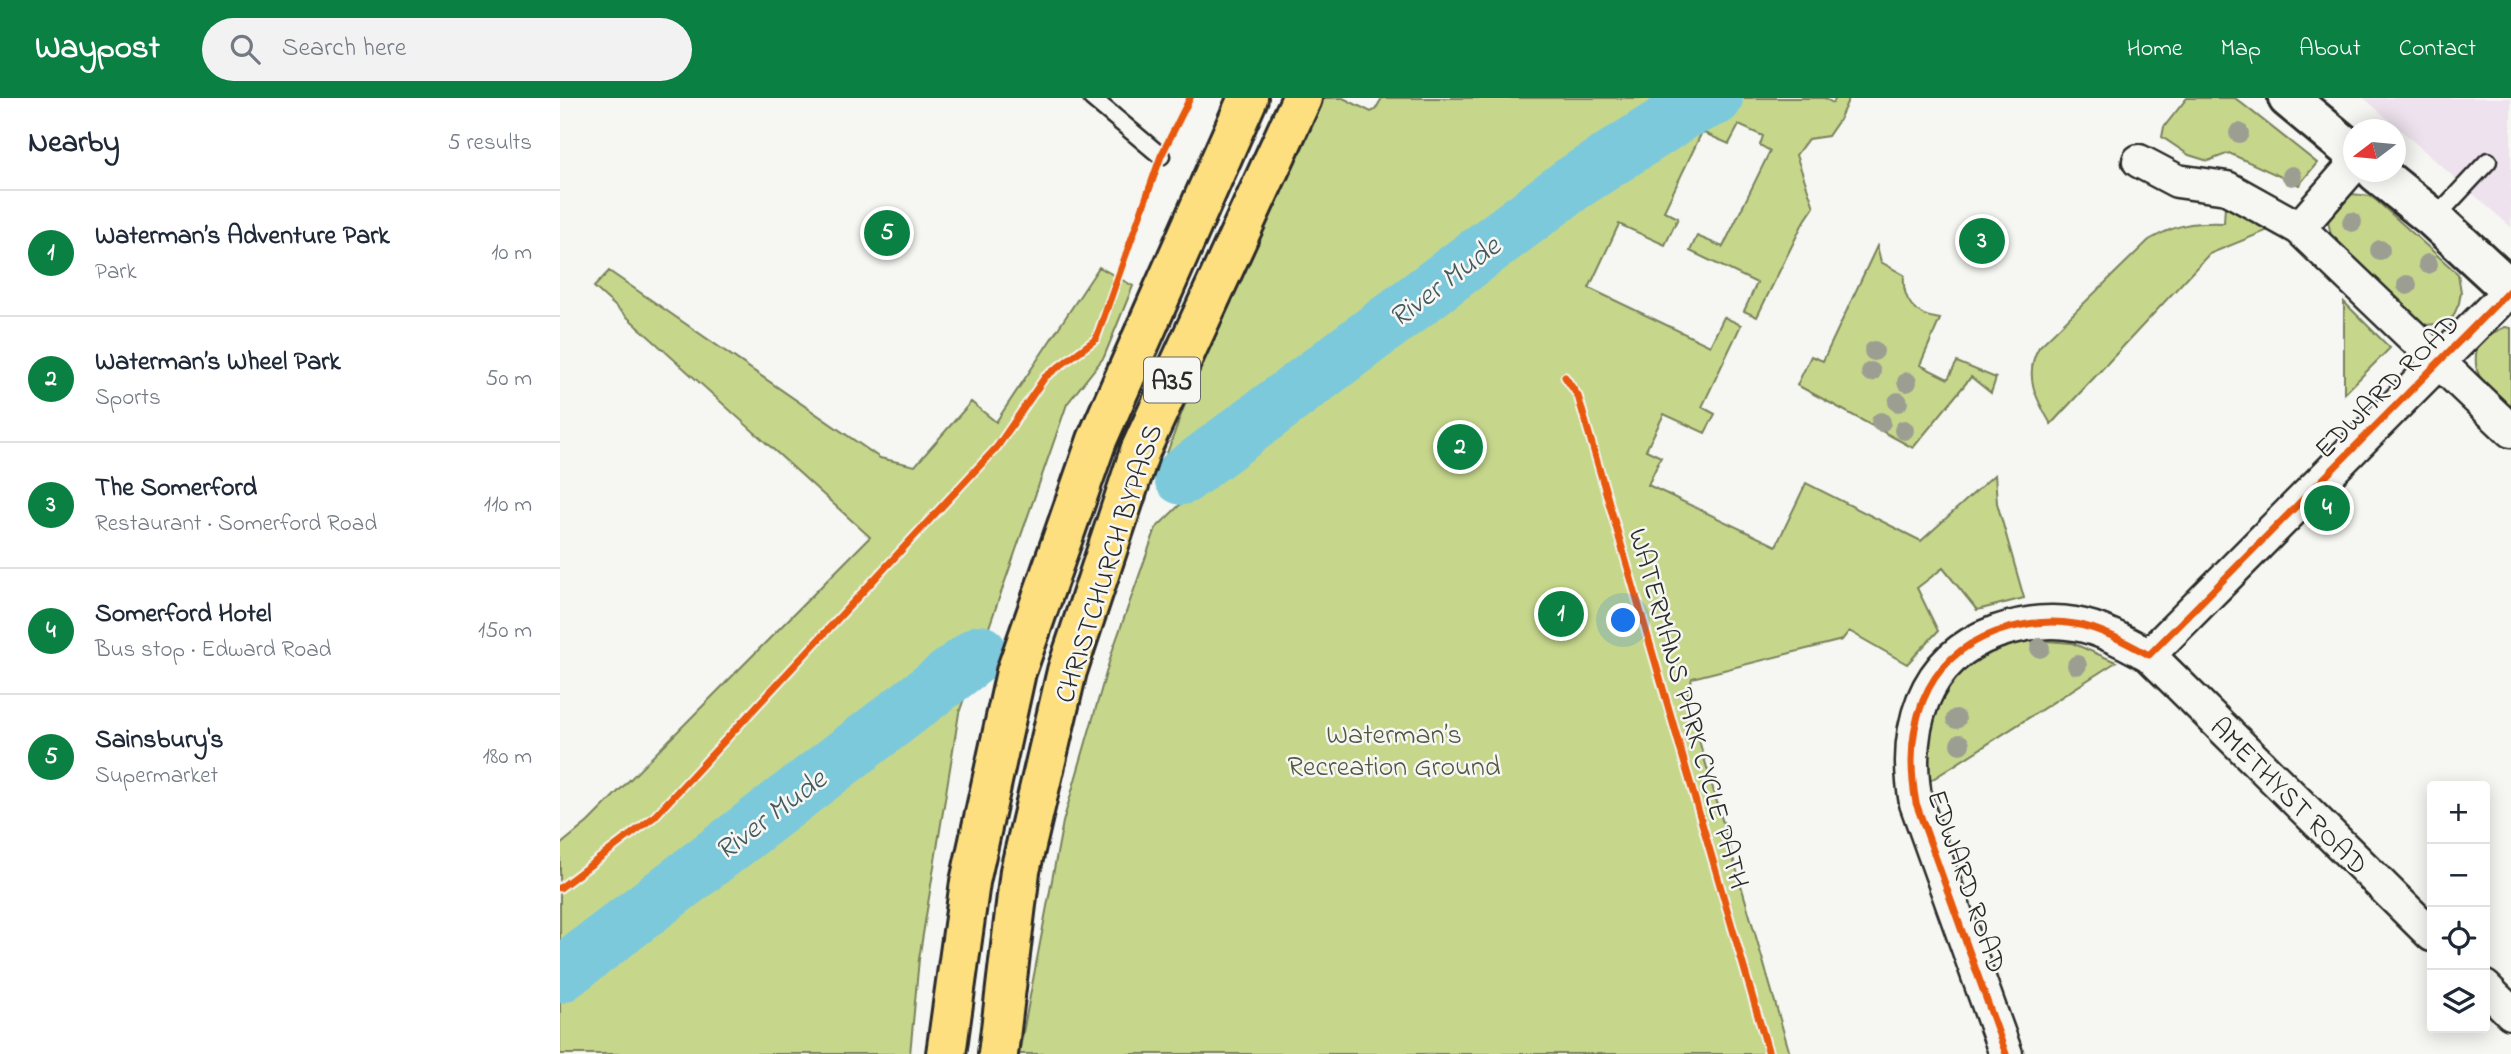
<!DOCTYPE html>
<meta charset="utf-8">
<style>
body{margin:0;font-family:"Indie Flower",sans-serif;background:#f2f2f3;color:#1f2937}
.controls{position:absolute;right:21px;bottom:21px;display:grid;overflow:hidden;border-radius:7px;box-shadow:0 4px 18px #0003}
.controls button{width:63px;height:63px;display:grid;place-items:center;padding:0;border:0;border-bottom:2px solid #e0e1e3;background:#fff;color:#1f2937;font:35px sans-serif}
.compass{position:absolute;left:1783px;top:21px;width:63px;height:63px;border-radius:50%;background:#fff;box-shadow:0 4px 18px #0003;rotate:254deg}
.you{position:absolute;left:1064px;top:523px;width:24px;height:24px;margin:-18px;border:5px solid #fff;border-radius:50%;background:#1a73e8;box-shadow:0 0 0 10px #1a73e833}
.badge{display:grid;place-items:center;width:46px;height:46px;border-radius:50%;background:#0b8043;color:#fff;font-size:23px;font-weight:700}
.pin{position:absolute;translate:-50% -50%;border:4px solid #fff;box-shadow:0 2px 7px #0006}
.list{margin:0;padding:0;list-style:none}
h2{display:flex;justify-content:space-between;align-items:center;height:91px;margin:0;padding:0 28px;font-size:30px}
h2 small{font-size:23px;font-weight:400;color:#747a83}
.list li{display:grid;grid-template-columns:46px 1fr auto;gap:21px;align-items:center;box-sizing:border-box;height:126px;padding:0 28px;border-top:2px solid #e0e1e3}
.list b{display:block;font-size:26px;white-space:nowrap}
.list p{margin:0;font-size:23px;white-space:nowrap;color:#747a83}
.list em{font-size:23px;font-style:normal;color:#747a83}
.icon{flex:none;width:38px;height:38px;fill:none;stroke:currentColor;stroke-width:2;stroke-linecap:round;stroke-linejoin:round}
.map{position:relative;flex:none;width:1951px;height:956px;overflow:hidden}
header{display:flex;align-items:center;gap:42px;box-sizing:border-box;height:98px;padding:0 35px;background:#0b8043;color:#fff}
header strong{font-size:33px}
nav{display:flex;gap:38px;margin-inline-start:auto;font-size:24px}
.search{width:490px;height:63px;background:#f2f2f3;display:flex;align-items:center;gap:18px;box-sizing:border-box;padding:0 24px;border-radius:38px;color:#747a83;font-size:26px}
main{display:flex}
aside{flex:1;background:#fff}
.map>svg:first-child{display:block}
</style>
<header>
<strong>Waypost</strong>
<div class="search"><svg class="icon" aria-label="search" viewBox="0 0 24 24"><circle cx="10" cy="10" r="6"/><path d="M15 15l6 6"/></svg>Search here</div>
<nav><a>Home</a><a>Map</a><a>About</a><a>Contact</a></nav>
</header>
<main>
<aside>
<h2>Nearby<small>5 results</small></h2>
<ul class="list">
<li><span class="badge">1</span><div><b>Waterman’s Adventure Park</b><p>Park</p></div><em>10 m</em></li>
<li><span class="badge">2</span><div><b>Waterman’s Wheel Park</b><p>Sports</p></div><em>50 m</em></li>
<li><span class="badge">3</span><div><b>The Somerford</b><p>Restaurant · Somerford Road</p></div><em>110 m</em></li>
<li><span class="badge">4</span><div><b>Somerford Hotel</b><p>Bus stop · Edward Road</p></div><em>150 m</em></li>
<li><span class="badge">5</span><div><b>Sainsbury's</b><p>Supermarket</p></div><em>180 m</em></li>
</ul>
</aside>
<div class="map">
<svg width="1951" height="956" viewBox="0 0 1951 956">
<rect width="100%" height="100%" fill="#f6f6f2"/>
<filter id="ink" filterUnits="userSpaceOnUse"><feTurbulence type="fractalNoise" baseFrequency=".0143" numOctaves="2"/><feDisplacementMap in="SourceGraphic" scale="14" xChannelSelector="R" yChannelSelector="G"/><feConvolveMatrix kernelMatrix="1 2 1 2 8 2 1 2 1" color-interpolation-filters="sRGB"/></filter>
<g filter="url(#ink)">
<path fill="#ede2ed" d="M 1804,0 L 1951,0 L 1951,129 Z"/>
<path fill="#c6d78c" stroke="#78815c" stroke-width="2" d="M 757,0 L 783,0 L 811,14 L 815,12 L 822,0 L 1264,0 L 1273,5 L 1276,0 L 1289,0 L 1279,22 L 1268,38 L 1248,41 L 1236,57 L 1254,109 L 1242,127 L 1197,219 L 1184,213 L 1197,185 L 1130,153 L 1137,138 L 1163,149 L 1210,53 L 1200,47 L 1203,38 L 1179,27 L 1169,46 L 1142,34 L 1104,113 L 1118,120 L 1105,147 L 1059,126 L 1029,190 L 1150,248 L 1164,219 L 1181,227 L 1142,309 L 1155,316 L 1145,335 L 1104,316 L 1086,352 L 1101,359 L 1088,387 L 1216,448 L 1246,385 L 1361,443 L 1435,376 L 1437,405 L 1464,500 L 1417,512 L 1383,470 L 1357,490 L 1378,533 L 1347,566 L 1289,533 L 1282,542 L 1132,580 L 1127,601 L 1230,956 L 459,956 L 503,724 L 552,554 L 596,430 L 631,396 L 615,393 L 600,374 L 645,252 Z
M 1627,0 L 1675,0 L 1757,65 L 1739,87 L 1669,55 L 1648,63 L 1629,57 L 1602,39 L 1604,29 Z
M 1791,96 L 1810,98 L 1817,103 L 1898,176 L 1901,194 L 1899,205 L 1893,219 L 1879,226 L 1863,227 L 1805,178 L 1771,138 L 1767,117 L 1782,98 Z
M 1665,107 L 1711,131 L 1649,156 L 1491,326 C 1476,301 1463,277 1479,249 L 1589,142 C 1617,126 1632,124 1664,125 Z
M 1317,148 L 1321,164 L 1344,177 C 1342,202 1354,218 1380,221 L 1360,267 L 1388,281 L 1397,264 L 1436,280 L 1431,295 L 1411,279 L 1353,350 L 1237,287 L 1251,258 L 1263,263 Z
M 539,169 L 573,188 L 544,259 L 507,306 L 399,615 L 359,861 L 350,956 L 0,956 L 0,747 L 28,724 L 310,439 L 34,189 L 49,173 L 320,360 L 355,368 L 411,304 L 436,324 Z
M 1784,204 L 1830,250 L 1784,296 Z
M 1945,229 L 1951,230 L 1951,313 C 1928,290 1906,277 1920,241 Z
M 1460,541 L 1512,545 L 1556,564 L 1365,686 L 1360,650 L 1391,576 L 1438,548 Z"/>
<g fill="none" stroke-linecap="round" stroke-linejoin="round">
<path stroke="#7dc9dc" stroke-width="56" d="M 622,379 L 1012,86 L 1125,13 L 1155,0
M 0,877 L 420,555"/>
<g stroke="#2b2b2b" stroke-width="21">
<path id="service" d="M 532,0 L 601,58
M 1874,121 L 1928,63"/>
</g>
<g stroke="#2b2b2b" stroke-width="37">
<path id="minor" d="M 1579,63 L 1617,83 L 1667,90 L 1739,130 L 1951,333
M 1739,130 L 1794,67
M 1589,557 L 1872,837
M 1925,889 L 1951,915
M 1446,956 L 1356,705 C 1343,633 1361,561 1436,534 C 1462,525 1488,521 1515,526 C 1540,530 1567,545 1589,557 L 1950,192"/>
</g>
<g stroke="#2b2b2b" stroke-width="44">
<path id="secondary" d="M 1728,0 L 1794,55
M 1816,74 L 1874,121 L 1951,192"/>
</g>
<g stroke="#2b2b2b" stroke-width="44">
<path id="primary" d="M 386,956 L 410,784 L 456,574 L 537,342 L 688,0
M 438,956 L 460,773 L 507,573 L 580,353 L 742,0"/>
</g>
<use href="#service" stroke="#f6f6f2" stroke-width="16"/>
<use href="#minor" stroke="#f6f6f2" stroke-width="32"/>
<use href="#secondary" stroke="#f6f6f2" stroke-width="38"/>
<use href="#primary" stroke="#fddf80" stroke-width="38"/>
<g stroke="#f6f6f2" stroke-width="11">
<path id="cycleway" d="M 1005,279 L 1018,298 L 1209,956
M 0,790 L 94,719 L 437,349 L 485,279 L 536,241 L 601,58 L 630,0
M 1446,956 L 1356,705 C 1343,633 1361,561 1436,534 C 1462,525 1488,521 1515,526 C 1540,530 1567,545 1589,557 L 1950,192"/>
</g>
<use href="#cycleway" stroke="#e8590c" stroke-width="7"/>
</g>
<g fill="#9c9e92">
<circle cx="1679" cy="35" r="10"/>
<circle cx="1732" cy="78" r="10"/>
<circle cx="1792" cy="124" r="10"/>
<circle cx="1820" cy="152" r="10"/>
<circle cx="1868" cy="166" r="10"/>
<circle cx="1847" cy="187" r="10"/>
<circle cx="1314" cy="253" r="10"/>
<circle cx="1311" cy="274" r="10"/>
<circle cx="1347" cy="284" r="10"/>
<circle cx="1338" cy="304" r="10"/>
<circle cx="1321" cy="324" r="10"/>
<circle cx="1344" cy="332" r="10"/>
<circle cx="1480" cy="550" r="10"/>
<circle cx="1517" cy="567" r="10"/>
<circle cx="1396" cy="621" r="10"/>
<circle cx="1400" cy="646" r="10"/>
</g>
</g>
<g text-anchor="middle" stroke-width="5" stroke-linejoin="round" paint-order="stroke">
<rect fill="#f6f6f2" stroke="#686867" stroke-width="2" x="584" y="259.5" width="56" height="45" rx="5"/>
<g font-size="26" font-weight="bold" fill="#2b2b2b">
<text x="612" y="291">A35</text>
</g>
<g font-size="28" fill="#2b2b2b" stroke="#f6f6f2">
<text transform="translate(1826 287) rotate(-45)" y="10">EDWARD ROAD</text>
<text transform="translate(547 465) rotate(-72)" y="10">CHRISTCHURCH BYPASS</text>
<text transform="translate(1130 610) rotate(74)" y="10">WATERMANS PARK CYCLE PATH</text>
<text transform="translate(1730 697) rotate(45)" y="10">AMETHYST ROAD</text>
<text transform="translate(1408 783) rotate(71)" y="10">EDWARD ROAD</text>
</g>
<g font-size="28" fill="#525643" stroke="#f6f6f2">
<text x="834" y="645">Waterman’s<tspan x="834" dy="32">Recreation Ground</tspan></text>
</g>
<g font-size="30" font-style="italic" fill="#445a60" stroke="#f6f6f2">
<text transform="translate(884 183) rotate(-37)" y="10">River Mude</text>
<text transform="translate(210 716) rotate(-37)" y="10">River Mude</text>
</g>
</g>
</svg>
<div class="controls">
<button>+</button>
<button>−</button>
<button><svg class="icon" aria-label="locate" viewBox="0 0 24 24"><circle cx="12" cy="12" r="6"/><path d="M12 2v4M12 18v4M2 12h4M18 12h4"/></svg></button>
<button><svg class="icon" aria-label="layers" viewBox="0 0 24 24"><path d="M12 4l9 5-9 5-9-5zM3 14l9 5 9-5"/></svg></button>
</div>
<svg class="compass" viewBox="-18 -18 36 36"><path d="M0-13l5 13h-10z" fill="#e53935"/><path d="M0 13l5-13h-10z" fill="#747a83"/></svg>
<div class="you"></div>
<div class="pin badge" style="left:1001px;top:516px">1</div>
<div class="pin badge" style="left:900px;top:349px">2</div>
<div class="pin badge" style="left:1422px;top:143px">3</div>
<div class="pin badge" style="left:1767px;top:410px">4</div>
<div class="pin badge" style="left:327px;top:135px">5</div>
</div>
</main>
